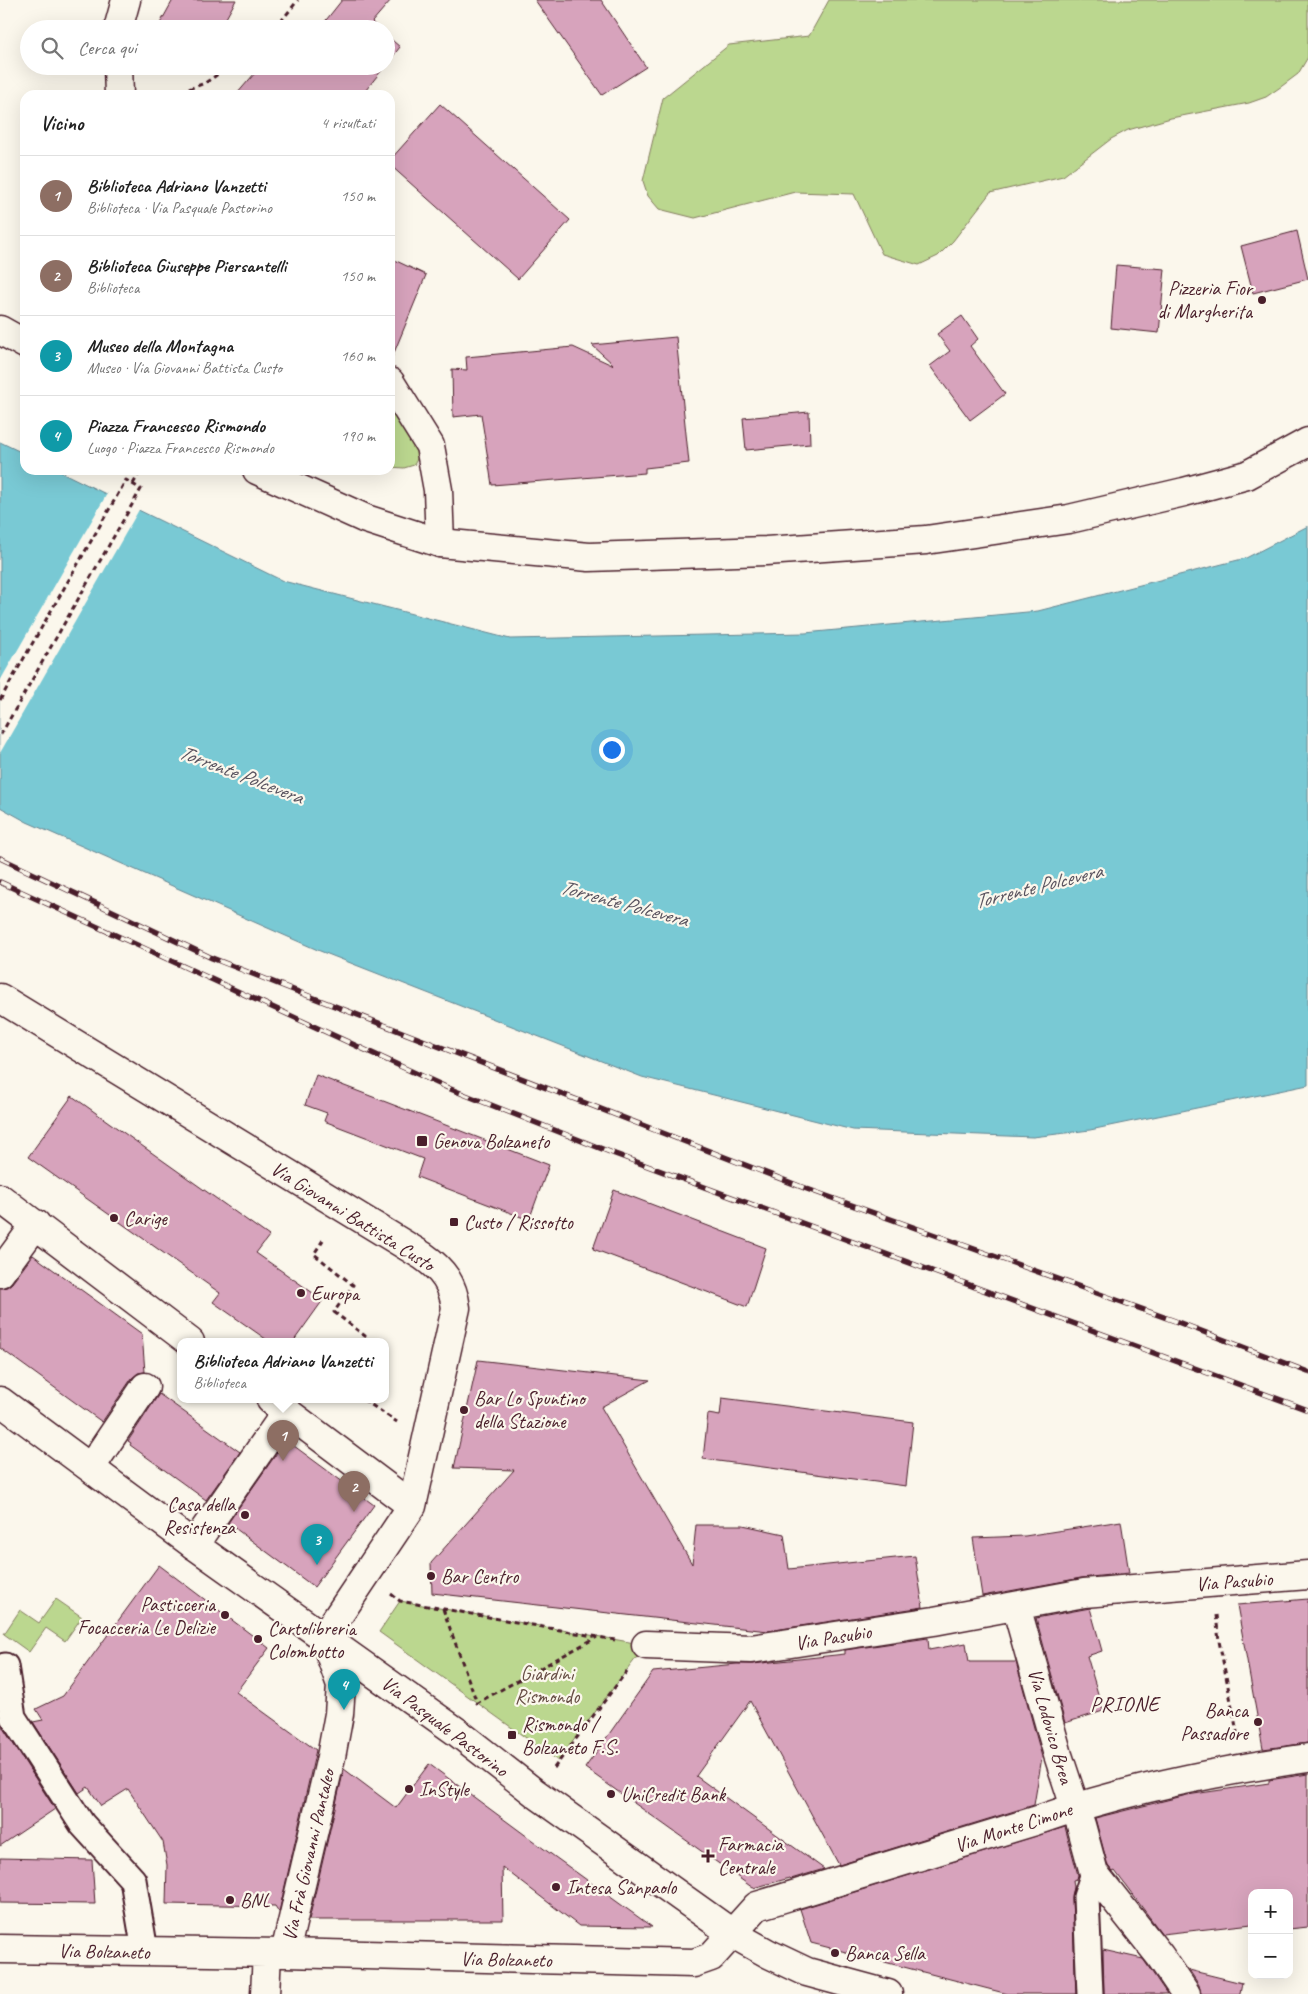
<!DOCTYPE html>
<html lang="it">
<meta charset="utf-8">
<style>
body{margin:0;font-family:Caveat,sans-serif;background:#f2f2f2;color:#222}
.controls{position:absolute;right:15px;bottom:15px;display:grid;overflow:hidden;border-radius:10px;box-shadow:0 5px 20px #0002}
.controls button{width:45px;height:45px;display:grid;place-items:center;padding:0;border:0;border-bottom:1px solid #e0e0e0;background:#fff;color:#222;font:25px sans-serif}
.you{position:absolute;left:611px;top:749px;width:18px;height:18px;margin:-12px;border:4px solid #fff;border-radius:50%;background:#1a73e8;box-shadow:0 0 0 8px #1a73e833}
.badge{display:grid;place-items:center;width:32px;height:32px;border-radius:50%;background:#4a1f2b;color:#fff;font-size:16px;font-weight:700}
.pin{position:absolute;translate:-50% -41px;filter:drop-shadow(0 1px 2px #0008)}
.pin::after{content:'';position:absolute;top:26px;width:18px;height:15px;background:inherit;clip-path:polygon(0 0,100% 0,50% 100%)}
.popup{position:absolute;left:177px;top:1338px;width:212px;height:65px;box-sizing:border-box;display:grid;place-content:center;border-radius:10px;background:#fff;filter:drop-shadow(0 1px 4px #0005);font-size:16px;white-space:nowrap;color:#767676}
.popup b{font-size:19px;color:#222}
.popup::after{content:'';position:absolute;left:50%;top:100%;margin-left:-10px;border:10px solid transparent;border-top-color:#fff}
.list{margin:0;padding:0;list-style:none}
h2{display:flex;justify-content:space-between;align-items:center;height:65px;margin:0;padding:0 20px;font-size:21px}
h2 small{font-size:16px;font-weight:400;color:#767676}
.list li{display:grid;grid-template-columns:32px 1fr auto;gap:15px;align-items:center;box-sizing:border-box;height:80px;padding:0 20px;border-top:1px solid #e0e0e0}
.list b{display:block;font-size:19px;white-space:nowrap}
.list p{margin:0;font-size:16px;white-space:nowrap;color:#767676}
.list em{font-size:16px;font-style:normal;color:#767676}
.icon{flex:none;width:28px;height:28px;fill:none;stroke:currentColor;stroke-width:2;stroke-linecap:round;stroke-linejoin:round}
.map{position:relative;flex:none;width:1308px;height:1994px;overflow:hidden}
.search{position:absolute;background:#fff;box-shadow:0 5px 20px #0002;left:20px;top:20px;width:375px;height:55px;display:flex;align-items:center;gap:12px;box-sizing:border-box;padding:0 18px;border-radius:28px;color:#767676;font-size:19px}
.panel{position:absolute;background:#fff;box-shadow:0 5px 20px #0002;left:20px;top:90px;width:375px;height:385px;border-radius:15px}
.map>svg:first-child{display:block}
</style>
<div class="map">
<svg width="1308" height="1994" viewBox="0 0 1308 1994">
<rect width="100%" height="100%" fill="#fbf7ec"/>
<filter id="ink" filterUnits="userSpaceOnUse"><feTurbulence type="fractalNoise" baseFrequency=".02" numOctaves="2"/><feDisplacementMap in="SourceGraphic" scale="10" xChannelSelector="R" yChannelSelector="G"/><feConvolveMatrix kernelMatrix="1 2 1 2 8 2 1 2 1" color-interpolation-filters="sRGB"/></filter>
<g filter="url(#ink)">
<path fill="#bbd78f" stroke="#827b5d" d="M 829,0 L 1308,0 L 1308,57 L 1298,74 L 1282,86 L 1266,97 L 1249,103 L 1171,118 L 1128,130 L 1111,139 L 1063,176 L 990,193 L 953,241 L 938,256 L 919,265 L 882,254 L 854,194 L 795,192 L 695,218 L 659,209 L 648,196 L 643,181 L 663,98 L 729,45 L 809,36 Z
M 392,409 L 414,444 L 418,457 L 414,465 L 404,468 L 390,467 L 390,411 Z
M 56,1599 L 82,1617 L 65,1641 L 46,1628 L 29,1652 L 4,1634 L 20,1610 L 39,1623 Z
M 400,1601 L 646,1645 L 558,1761 L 379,1632 Z"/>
<path fill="#79c9d4" stroke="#668590" d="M 0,442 L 25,454 L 25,470 L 57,470 L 283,581 L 510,639 L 805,633 L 1038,611 L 1246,558 L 1308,526 L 1308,1085 L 1090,1130 L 1033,1137 L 853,1130 L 642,1077 L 320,951 L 27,822 L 0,807 Z"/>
<path fill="#fbf7ec" d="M 108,492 L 140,508 L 0,753 L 0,681 Z"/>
<path fill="#d7a3bc" stroke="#4a1f2b" d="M 173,0 L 236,0 L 220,29 L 157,29 Z
M 342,0 L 391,0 L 372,22 L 379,29 L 319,29 Z
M 535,0 L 601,0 L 646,67 L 602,95 Z
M 386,35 L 400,47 L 386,65 Z
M 261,66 L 385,66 L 362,95 L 236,95 Z
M 440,104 L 570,220 L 518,279 L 390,165 L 390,160 Z
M 1297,231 L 1308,279 L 1253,293 L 1241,246 Z
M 390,258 L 426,275 L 391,360 L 390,360 Z
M 1116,265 L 1165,269 L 1159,333 L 1111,328 Z
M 962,316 L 978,339 L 970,346 L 1005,394 L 970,420 L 930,366 L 950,351 L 937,334 Z
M 676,337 L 689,463 L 645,468 L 645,473 L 492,485 L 481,414 L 453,417 L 452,369 L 467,370 L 466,357 L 573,347 L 612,365 L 613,364 L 592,345 Z
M 809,412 L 810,444 L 746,450 L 743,418 Z
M 316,1075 L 549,1165 L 529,1220 L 417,1177 L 423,1159 L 324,1121 L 327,1113 L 305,1105 Z
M 72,1096 L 269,1236 L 256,1253 L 323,1300 L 293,1342 L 270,1342 L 213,1302 L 220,1293 L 28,1157 Z
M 614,1190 L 766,1248 L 747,1307 L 593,1249 Z
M 33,1255 L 142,1334 L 145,1372 L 138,1373 L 132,1378 L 102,1422 L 0,1348 L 0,1288 L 7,1287 L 12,1283 Z
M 478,1360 L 650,1380 L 601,1407 L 692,1564 L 696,1525 L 743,1525 L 784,1534 L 789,1569 L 915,1556 L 923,1607 L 768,1631 L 432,1593 L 431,1563 L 514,1470 L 454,1468 Z
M 159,1394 L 240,1452 L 206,1500 L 130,1445 L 131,1443 L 128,1441 Z
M 722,1398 L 913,1422 L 906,1486 L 703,1459 L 708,1414 L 720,1416 Z
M 286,1440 L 374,1505 L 314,1587 L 228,1523 Z
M 1121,1521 L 1129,1573 L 1081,1578 L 982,1596 L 973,1538 L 1025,1536 Z
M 159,1565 L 269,1648 L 236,1692 L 316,1750 L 279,1912 L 275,1906 L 166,1904 L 167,1865 L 163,1842 L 128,1789 L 101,1806 L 88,1787 L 79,1793 L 33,1722 L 43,1720 L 36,1709 L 63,1696 Z
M 1308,1599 L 1308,1743 L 1263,1749 L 1237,1605 Z
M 1090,1608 L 1102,1651 L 1087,1656 L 1103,1711 L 1065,1723 L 1036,1618 Z
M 928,1638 L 929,1650 L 966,1643 L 969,1662 L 1016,1662 L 1042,1757 L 1034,1805 L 839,1865 L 750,1701 L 696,1776 L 824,1869 L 791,1879 L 790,1878 L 753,1888 L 585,1768 L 653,1672 L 737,1664 L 753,1664 L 845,1654 L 845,1650 Z
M 0,1728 L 3,1728 L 55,1809 L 0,1846 Z
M 429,1764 L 555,1857 L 652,1927 L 579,1926 L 502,1867 L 503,1920 L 309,1920 L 344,1769 L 396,1808 Z
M 1308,1774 L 1308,1927 L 1289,1929 L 1289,1893 L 1252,1893 L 1252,1924 L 1162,1934 L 1115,1871 L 1113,1872 L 1108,1866 L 1095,1818 L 1187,1795 L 1269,1783 L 1269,1780 Z
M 1065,1827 L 1078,1875 L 1077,1879 L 1073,1880 L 1074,1887 L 1072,1898 L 1076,1994 L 1008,1994 L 811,1943 L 800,1909 Z
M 0,1858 L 92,1860 L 95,1904 L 0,1903 Z
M 1103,1950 L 1143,1959 L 1167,1994 L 1104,1994 Z
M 1189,1970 L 1242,1983 L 1240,1994 L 1201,1994 L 1199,1985 Z"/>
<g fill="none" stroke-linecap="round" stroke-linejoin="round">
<g stroke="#4a1f2b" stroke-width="29">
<path id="pedestrian" d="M 5,1666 L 13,1717 L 82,1824 L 133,1880 L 145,1951
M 1090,1994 L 1086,1897 L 1094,1873"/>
</g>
<g stroke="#4a1f2b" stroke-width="31">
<path id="minor" d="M 118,29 L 126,0
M 118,66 L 119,95
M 390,382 L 430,446 L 438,490 L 440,543
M 0,998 L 423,1256 C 443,1270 453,1284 456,1308 L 412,1506 L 324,1637 L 341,1685 L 339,1714 L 331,1757 L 285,1953
M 0,1198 L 190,1342
M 0,1273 L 36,1224
M 271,1400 L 412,1506
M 91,1467 L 145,1387
M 194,1545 L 287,1411
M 1016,1606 L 1058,1755 L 1081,1825 L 1094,1873 L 1160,1956 L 1186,1994
M 646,1645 L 751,1649 L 934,1621 L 1084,1593 L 1308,1575
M 0,1949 L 285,1953 L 694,1963 L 711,1957 L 757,1906 L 1035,1821 C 1123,1790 1216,1771 1308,1758
M 265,1994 L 267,1953"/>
</g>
<g stroke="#4a1f2b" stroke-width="31">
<path id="secondary" d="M 0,1401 L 194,1545 L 457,1732 L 535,1793 L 733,1934 L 769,1954 L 807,1972 L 888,1994"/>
</g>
<g stroke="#4a1f2b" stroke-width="31">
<path id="primary" d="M 0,330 L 25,344
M 257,470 L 366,519 L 440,543 L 589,557 L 766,551 L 926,540 L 1069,519 L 1184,492 L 1247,475 L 1308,442"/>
</g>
<path stroke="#4a1f2b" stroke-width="3" stroke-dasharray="5 4" stroke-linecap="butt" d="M 275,29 L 298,0
M 172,95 L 205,83 L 230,66
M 133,484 L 141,470
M 0,700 L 126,480 L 141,489 L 0,736
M 323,1240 L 314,1254 L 353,1285 L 334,1312 L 365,1336 L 361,1342
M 364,1400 L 397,1422
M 391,1594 L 400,1601 L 615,1640
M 443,1609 L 477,1703 L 597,1637
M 1216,1615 L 1219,1641 L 1238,1737
M 554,1768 L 627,1671"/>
<use href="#pedestrian" stroke="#fbf7ec" stroke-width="25"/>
<use href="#minor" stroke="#fbf7ec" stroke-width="28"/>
<use href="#secondary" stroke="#fbf7ec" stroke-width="28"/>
<use href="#primary" stroke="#fbf7ec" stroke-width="28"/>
<g stroke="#4a1f2b" stroke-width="5.5">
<path id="rail" d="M 0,858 L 212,958 L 296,991 L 807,1189 L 1175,1321 L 1308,1372
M 0,882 L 448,1088 L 615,1154 L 1308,1410"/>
</g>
<use href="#rail" stroke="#fbf7ec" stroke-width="4" stroke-dasharray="11" stroke-linecap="butt"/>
</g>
</g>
<g fill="#4a1f2b" stroke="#fbf7ec" stroke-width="2">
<circle cx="1262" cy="300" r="5"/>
<rect x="416" y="1135" width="12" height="12" rx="2.5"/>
<circle cx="114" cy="1218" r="5"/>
<rect x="449" y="1217" width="10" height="10" rx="2.5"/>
<circle cx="301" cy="1293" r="5"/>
<circle cx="464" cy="1410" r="5"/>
<circle cx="245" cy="1515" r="5"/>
<circle cx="431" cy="1576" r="5"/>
<circle cx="225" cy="1615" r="5"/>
<circle cx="258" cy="1639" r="5"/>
<circle cx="1258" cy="1722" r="5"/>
<rect x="507" y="1730" width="10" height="10" rx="2.5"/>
<circle cx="409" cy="1789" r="5"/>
<circle cx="611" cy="1794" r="5"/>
<path d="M705.5 1848.5h5v5h5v5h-5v5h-5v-5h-5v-5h5z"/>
<circle cx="556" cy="1887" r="5"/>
<circle cx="230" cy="1900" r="5"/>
<circle cx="835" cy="1953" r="5"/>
</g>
<g text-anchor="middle" stroke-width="4.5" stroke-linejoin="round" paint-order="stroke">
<g font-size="20" fill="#4a1f2b" stroke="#fbf7ec" text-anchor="start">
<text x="1252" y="295" text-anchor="end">Pizzeria Fior<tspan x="1252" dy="23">di Margherita</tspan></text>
<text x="433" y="1148">Genova Bolzaneto</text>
<text x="124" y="1225">Carige</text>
<text x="464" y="1229">Custo / Rissotto</text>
<text x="311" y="1300">Europa</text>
<text x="474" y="1405">Bar Lo Spuntino<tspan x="474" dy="23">della Stazione</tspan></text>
<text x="235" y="1511" text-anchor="end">Casa della<tspan x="235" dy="23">Resistenza</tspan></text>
<text x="441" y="1583">Bar Centro</text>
<text x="215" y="1611" text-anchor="end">Pasticceria<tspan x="215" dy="23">Focacceria Le Delizie</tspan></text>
<text x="268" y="1635">Cartolibreria<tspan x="268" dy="23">Colombotto</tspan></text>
<text x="1248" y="1717" text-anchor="end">Banca<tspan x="1248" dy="23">Passadore</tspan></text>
<text x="522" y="1731">Rismondo /<tspan x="522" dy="23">Bolzaneto F.S.</tspan></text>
<text x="419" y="1796">InStyle</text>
<text x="621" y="1801">UniCredit Bank</text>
<text x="718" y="1851">Farmacia<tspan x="718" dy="23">Centrale</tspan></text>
<text x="566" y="1894">Intesa Sanpaolo</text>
<text x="240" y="1907">BNL</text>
<text x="845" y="1960">Banca Sella</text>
</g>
<g font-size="20" fill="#4a1f2b" stroke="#fbf7ec">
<text transform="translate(353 1216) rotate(32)" y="7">Via Giovanni Battista Custo</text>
<text transform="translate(1234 1581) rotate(-4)" y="7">Via Pasubio</text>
<text transform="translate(833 1637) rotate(-9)" y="7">Via Pasubio</text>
<text transform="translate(445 1726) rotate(37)" y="7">Via Pasquale Pastorino</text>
<text transform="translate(1051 1726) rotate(74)" y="7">Via Lodovico Brea</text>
<text transform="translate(1013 1827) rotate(-18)" y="7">Via Monte Cimone</text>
<text transform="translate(308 1855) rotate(-77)" y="7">Via Frà Giovanni Pantaleo</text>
<text transform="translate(104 1951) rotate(1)" y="7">Via Bolzaneto</text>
<text transform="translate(506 1959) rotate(1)" y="7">Via Bolzaneto</text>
</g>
<g font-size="20" fill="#664d44" stroke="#fbf7ec">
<text x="547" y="1680">Giardini<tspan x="547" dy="23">Rismondo</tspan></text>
</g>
<g font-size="21" font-style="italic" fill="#58525e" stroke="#fbf7ec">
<text transform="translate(241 774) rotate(21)" y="7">Torrente Polcevera</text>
<text transform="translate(1038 886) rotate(-14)" y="7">Torrente Polcevera</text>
<text transform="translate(624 903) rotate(15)" y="7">Torrente Polcevera</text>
</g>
<g font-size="21" letter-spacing="1" fill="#4a1f2b" stroke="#fbf7ec">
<text x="1125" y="1711">PRIONE</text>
</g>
</g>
</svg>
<div class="controls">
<button>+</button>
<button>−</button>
</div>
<div class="you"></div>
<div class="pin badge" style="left:283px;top:1461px;background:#8d6e63">1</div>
<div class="popup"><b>Biblioteca Adriano Vanzetti</b>Biblioteca</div>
<div class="pin badge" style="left:354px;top:1512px;background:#8d6e63">2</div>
<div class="pin badge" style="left:317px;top:1565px;background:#0f9aa8">3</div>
<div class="pin badge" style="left:344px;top:1710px;background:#0f9aa8">4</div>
<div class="search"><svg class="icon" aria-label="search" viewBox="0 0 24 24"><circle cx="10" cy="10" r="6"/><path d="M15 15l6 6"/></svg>Cerca qui</div>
<section class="panel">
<h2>Vicino<small>4 risultati</small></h2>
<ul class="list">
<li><span class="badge" style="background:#8d6e63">1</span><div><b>Biblioteca Adriano Vanzetti</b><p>Biblioteca · Via Pasquale Pastorino</p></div><em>150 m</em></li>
<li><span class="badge" style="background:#8d6e63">2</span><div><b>Biblioteca Giuseppe Piersantelli</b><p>Biblioteca</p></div><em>150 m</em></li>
<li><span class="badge" style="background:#0f9aa8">3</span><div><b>Museo della Montagna</b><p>Museo · Via Giovanni Battista Custo</p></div><em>160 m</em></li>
<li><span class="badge" style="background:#0f9aa8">4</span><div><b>Piazza Francesco Rismondo</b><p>Luogo · Piazza Francesco Rismondo</p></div><em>190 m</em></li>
</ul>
</section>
</div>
